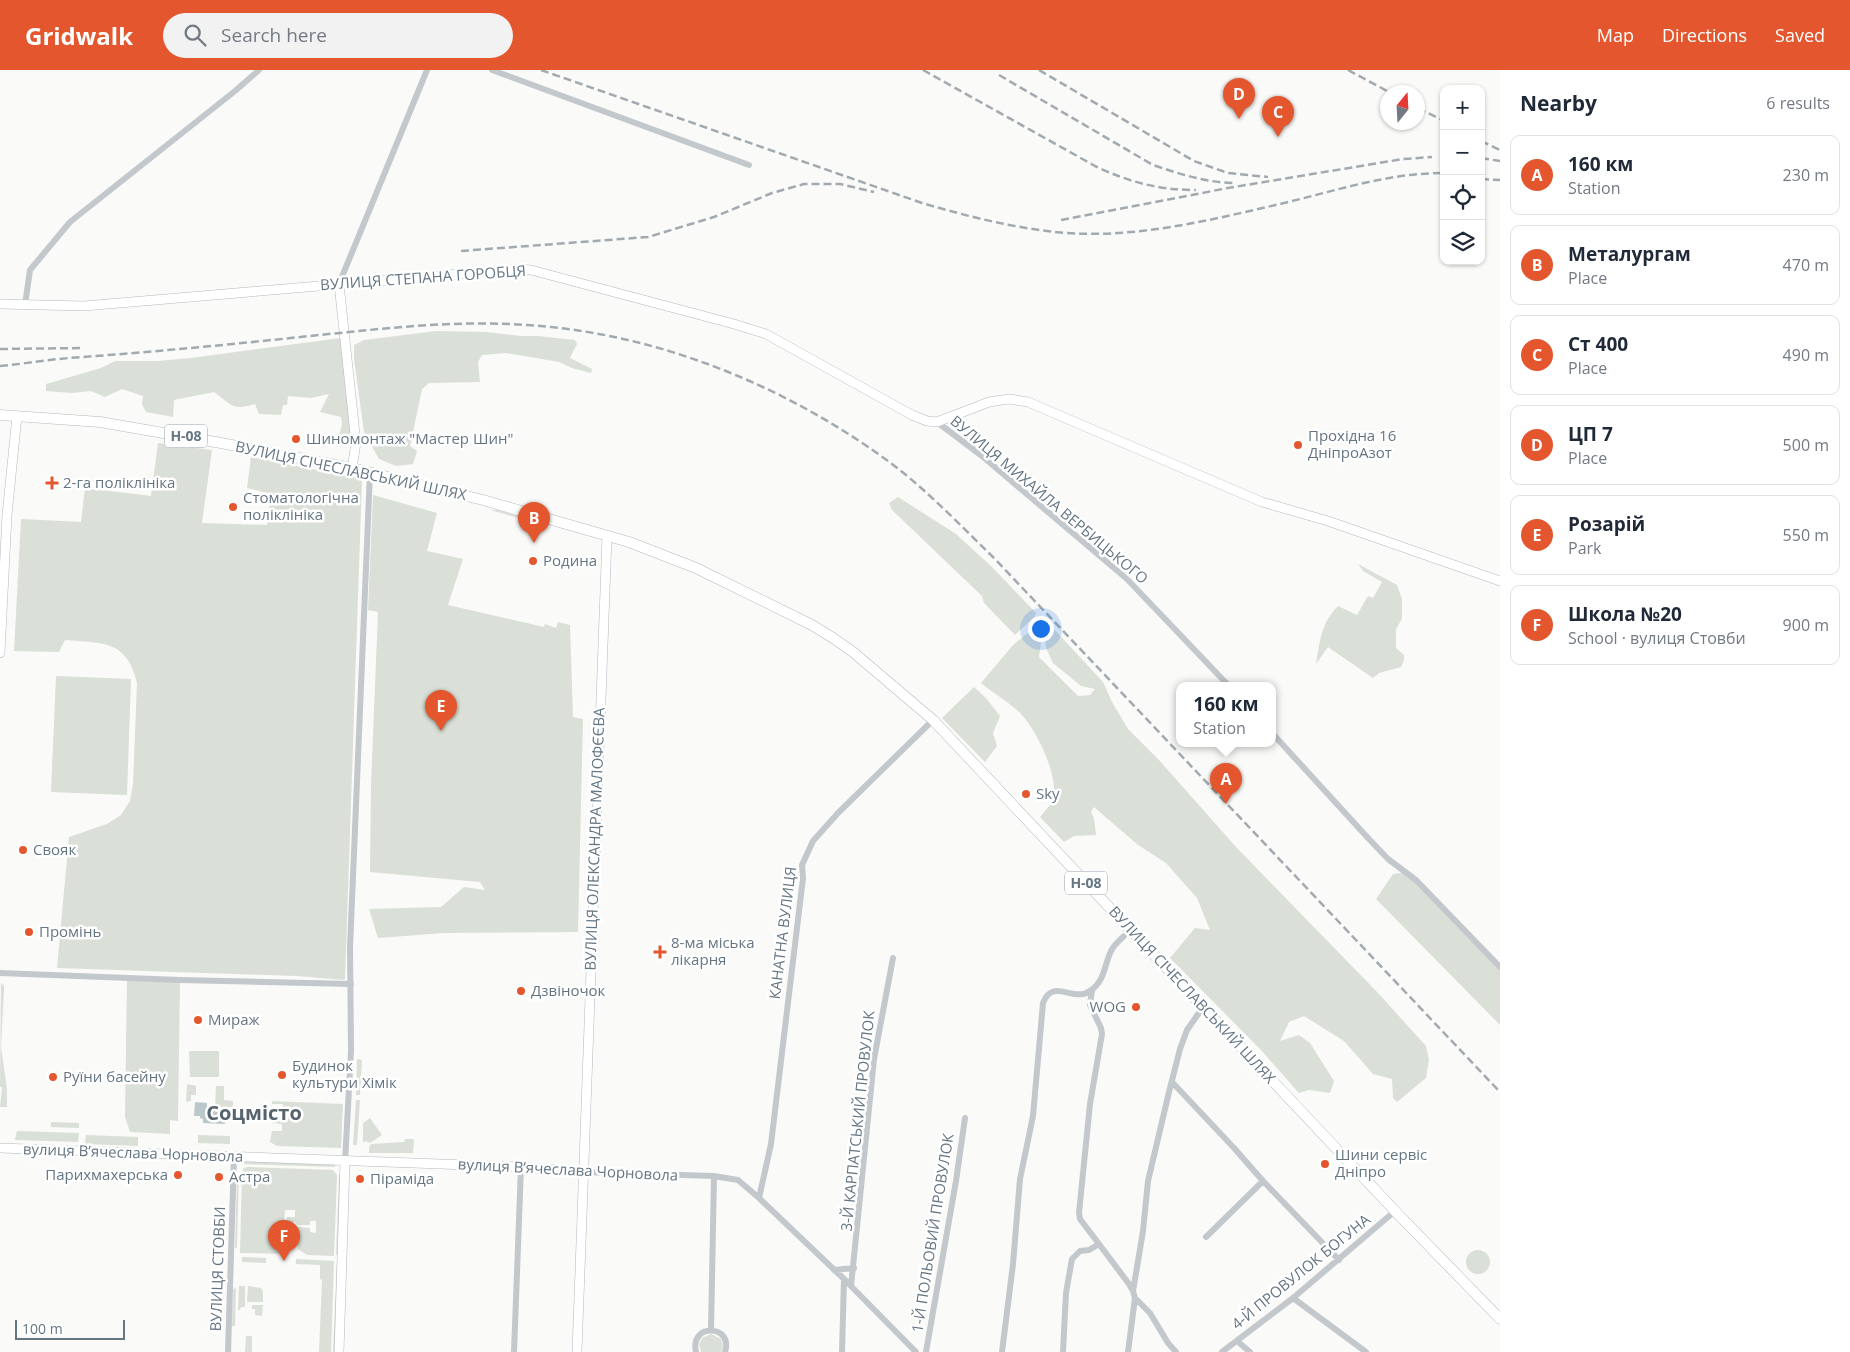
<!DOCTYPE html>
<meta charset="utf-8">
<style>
body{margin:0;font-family:"Open Sans",sans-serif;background:#f2f2f3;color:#1f2937}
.controls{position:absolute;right:15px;top:15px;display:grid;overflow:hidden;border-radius:10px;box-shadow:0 1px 4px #0004}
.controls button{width:45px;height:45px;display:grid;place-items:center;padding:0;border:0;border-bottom:1px solid #e0e1e3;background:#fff;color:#1f2937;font:25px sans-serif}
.compass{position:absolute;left:1380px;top:15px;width:45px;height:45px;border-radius:50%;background:#fff;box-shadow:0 1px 4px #0004;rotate:18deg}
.scale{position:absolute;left:15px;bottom:12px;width:110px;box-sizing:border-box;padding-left:5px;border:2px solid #657683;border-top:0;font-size:14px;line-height:18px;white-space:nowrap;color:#657683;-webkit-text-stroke:4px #fff;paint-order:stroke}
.you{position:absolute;left:1040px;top:558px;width:18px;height:18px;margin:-12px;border:4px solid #fff;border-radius:50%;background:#1a73e8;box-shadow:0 0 0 8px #1a73e833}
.badge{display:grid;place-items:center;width:32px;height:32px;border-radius:50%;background:#e4572e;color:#fff;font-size:16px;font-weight:700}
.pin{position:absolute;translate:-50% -41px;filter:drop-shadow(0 1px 2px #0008)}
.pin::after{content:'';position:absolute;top:26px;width:18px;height:15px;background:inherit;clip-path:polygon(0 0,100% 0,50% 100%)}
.popup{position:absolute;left:1176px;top:612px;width:100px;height:65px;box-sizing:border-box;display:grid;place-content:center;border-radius:10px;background:#fff;filter:drop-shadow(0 1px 4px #0005);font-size:16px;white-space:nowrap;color:#747a83}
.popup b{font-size:19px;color:#1f2937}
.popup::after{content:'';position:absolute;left:50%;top:100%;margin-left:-10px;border:10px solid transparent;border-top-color:#fff}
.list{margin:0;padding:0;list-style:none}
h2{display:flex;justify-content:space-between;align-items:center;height:65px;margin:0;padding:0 20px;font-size:21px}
h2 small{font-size:16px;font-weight:400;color:#747a83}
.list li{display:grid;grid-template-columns:32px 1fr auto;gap:15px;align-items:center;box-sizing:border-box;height:80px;margin:0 10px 10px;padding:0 10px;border:1px solid #e0e1e3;border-radius:10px}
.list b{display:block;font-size:19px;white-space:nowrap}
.list p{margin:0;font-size:16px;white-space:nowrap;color:#747a83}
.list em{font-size:16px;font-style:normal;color:#747a83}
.icon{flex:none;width:28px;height:28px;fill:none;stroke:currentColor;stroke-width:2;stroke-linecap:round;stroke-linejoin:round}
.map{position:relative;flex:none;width:1500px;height:1282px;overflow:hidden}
header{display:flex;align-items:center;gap:30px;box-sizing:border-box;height:70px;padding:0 25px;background:#e4572e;color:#fff}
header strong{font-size:24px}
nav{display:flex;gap:28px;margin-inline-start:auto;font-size:18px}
.search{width:350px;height:45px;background:#f2f2f3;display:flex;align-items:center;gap:12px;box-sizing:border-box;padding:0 18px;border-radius:28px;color:#747a83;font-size:19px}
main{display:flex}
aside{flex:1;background:#fff}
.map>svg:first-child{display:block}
</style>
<header>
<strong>Gridwalk</strong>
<div class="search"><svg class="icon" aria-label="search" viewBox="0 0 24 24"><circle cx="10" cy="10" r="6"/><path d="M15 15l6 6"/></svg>Search here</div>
<nav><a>Map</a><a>Directions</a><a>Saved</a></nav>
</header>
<main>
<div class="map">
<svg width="1500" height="1282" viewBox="0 0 1500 1282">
<rect width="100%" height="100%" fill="#fafaf8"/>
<path fill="#dadfd7" d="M 436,261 L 486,262 L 521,266 L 538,266 L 575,270 L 577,274 L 570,288 L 592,299 L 591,303 L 572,298 L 559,292 L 506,283 L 482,285 L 478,292 L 480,312 L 429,313 L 422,319 L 410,376 L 417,381 L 413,394 L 396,396 L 379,389 L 364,362 L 354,289 L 354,275 L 364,270 Z
M 341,268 L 353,369 L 350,375 L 336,377 L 342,354 L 341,347 L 320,342 L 329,324 L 311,328 L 288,326 L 287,335 L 283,335 L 281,345 L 259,344 L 255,334 C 232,341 232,335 214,322 L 174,330 L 173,347 L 146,342 L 142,334 L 143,326 L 122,319 L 105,327 L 91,321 L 72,323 L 46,321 L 46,314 L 101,298 L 115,291 L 158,291 L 191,288 Z
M 158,373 L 212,380 L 202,453 L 267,455 L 271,424 L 247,418 L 251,387 L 362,409 L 345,910 L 296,906 L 57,898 L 69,767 L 107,754 L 121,745 L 130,731 L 133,714 L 137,613 C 127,570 103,573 65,570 L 59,582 L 14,581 L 21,449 L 81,452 L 85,418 L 151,426 Z
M 373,425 L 437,443 L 427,481 L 463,489 L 448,535 L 544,557 L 545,554 L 556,558 L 558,552 L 570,555 L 573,647 L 583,649 L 578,862 L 444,863 L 378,868 L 369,839 L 441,837 L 464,817 L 485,820 L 480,812 L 370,802 L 371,715 L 378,542 L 368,540 Z
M 898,427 L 956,464 L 992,497 L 1036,543 L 1034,547 L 1015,565 L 984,533 L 982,526 L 892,440 L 889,433 Z
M 490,440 L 497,440 L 548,455 L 547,456 Z
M 1358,494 L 1397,515 L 1402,529 L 1402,549 L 1396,559 L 1396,578 L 1404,585 L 1404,590 L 1401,597 L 1379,603 L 1373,608 L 1328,577 L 1316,594 C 1320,571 1321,553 1338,536 L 1357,545 L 1368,526 L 1373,528 L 1382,512 L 1363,501 Z
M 1053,558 L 1103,612 L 1112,632 L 1128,659 L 1159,690 L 1236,777 L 1379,924 L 1426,976 L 1429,990 L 1426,1008 L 1397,1032 L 1393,1028 L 1392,1009 L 1373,1004 L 1344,971 L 1304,946 L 1289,952 L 1280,971 L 1299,965 L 1310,973 L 1334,1011 L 1330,1023 L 1309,1020 L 1299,1023 L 1260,979 L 1170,888 L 1195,858 L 1210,860 L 1197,828 L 1166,793 L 1138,775 L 1094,737 L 1091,742 L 1094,748 L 1096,765 L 1074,766 L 1064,772 L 1040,747 C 1045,741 1053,733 1054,725 C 1056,701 1037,661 1021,644 C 1009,632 993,623 981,613 L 1014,574 L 1028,563 L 1041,573 L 1039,587 L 1078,626 L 1090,625 L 1095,619 L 1081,616 L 1053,593 L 1046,578 L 1045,566 Z
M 56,606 L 131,609 L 127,725 L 51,722 Z
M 974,617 L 986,628 L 1000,646 L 993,663 L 997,676 L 985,692 L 942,648 Z
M 1402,803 L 1416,813 L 1500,900 L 1500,955 L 1376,829 L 1393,804 Z
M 127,908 L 180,910 L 178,1051 L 170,1050 L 170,1064 L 130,1062 L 125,1047 Z
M 1,913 L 4,916 L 4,920 L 1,977 L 7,1019 L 7,1037 L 0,1037 L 2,1017 L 0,1017 Z
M 189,981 L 219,981 L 219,1007 L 190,1007 Z
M 357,989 L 362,990 L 360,1025 L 356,1025 Z
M 187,1014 L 196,1016 L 196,1025 L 191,1025 L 191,1031 L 186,1032 Z
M 216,1016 L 224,1016 L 224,1030 L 233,1031 L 233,1037 L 215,1037 Z
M 356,1030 L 360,1030 L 357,1075 L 353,1075 Z
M 272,1031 L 343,1034 L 341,1078 L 277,1076 L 270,1072 L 272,1061 L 282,1061 L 282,1054 L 272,1053 L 272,1051 L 282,1051 L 282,1044 L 272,1043 L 272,1041 L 282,1041 L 283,1034 L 272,1034 Z
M 370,1048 L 382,1065 L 370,1073 L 365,1071 L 363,1073 L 363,1053 Z
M 51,1052 L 79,1053 L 79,1058 L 51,1057 Z
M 17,1061 L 79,1063 L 78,1072 L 15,1070 Z
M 86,1065 L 138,1067 L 138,1076 L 85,1074 Z
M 198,1065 L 230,1066 L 230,1074 L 198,1073 Z
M 405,1069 L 414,1069 L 413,1083 L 369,1083 L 369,1077 L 371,1074 L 404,1072 Z
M 242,1090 L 333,1094 L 336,1095 L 334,1097 L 241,1094 L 239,1092 Z
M 248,1097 L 333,1100 L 337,1105 L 334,1186 L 307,1185 L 298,1179 L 297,1157 L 310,1158 L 310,1162 L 316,1163 L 316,1151 L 310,1151 L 310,1155 L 298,1155 L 294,1151 L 293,1169 L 287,1169 L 287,1147 L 295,1147 L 295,1140 L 285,1140 L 283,1171 L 290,1172 L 290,1179 L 286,1184 L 240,1183 L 242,1102 L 244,1098 Z
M 237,1104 L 239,1104 L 237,1178 L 235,1178 Z
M 341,1104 L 338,1184 L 336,1185 L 339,1105 Z
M1466 1192a12 12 0 1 1 24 0a12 12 0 1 1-24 0Z
M 242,1187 L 266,1188 L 266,1193 L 242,1192 Z
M 296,1189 L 334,1191 L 331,1282 L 319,1282 L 322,1210 L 320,1209 L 320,1195 L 296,1194 Z
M 337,1192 L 338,1194 L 335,1282 L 333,1282 Z
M 239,1216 L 245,1216 L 245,1237 L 241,1237 L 240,1240 L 238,1240 Z
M 248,1216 L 261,1218 L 263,1221 L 263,1232 L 247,1232 Z
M 236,1217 L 235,1256 L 232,1256 L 233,1220 Z
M 252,1235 L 263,1235 L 262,1246 L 255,1245 L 255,1239 L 252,1239 Z
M 711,1264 L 721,1269 L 723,1276 L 721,1282 L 701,1282 L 699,1275 L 702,1268 Z
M 246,1266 L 252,1266 L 252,1282 L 245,1282 Z"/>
<path fill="#bbc7cb" d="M 195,1032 L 207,1033 L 207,1038 L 211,1038 L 211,1040 L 226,1041 L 225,1054 L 203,1053 L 203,1049 L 200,1048 L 200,1046 L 194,1046 Z"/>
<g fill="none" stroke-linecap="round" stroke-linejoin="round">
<g stroke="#b3babf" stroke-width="10">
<path id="secondary" d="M 339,214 L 356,373 L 352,398
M 0,234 L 84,236 L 519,199 L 531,200 L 734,254 L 766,264 L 912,345 L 927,351 L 937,352 L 989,332 L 1009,329 L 1028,332 L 1262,432 L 1328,451 L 1500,511
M 0,583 L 7,445 L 17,346
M 0,1078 L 521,1097 L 583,1102
M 339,1282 L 345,1092
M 577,1282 L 607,466"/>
</g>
<g stroke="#b5babe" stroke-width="11">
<path id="primary" d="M 0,345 L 100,352 L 221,373 L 352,398 L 483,430 L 629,472 L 696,498 L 812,555 L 833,568 L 853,582 L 933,650 L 1395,1141 L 1500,1249"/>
</g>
<path stroke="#c3c8cc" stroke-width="6" d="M 492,0 L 749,95
M 339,214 L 427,0
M 25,235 L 30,200 L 70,152 L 235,21 L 259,0
M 937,352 L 982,386 L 1127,509 L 1228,615
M 1272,663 L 1368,768 L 1388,789 L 1416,810 L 1500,897
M 0,903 L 180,910 L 351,914
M 1172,1012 L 1234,1078 L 1263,1111
M 345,1092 L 351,981 L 350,878 L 370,402
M 583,1102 L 714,1106 L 738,1110 L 759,1128 L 844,1209 L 916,1282
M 759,1128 L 771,1074 L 803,808 L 802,795 L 813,771 L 838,743 L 933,650
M 1206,1167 L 1263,1111 L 1339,1190
M 1099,1174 L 1129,1214 L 1133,1221 L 1135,1228 L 1150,1243 L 1168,1273 L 1176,1282
M 834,1200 L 854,1198
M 851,1216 L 874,989 L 893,888
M 1133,1221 L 1143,1161 L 1148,1111 L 1169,1022 L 1180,979 L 1187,960 L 1203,937
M 1293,1228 L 1366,1282
M 711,1260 L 714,1106
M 1237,1271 L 1250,1282
M 228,1282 L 234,1087
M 514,1282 L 521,1097
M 696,1282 C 689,1253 734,1254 725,1282
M 842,1282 L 844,1209
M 926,1282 L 956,1111 L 965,1048
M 1002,1282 L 1013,1194 L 1020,1109 L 1033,1046 L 1043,933 C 1053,907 1073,933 1090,921 C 1105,911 1104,896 1111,881 C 1114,875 1119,871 1124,866
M 1063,1282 L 1066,1223 L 1072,1189 L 1080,1181 L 1089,1180 L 1099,1174 L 1080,1149 L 1079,1143 L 1090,1034 L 1102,964 L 1101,958 L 1090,935 L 1092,920
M 1128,1282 L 1135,1228
M 1222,1282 L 1293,1228 L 1395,1141"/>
<use href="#secondary" stroke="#fff" stroke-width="9"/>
<use href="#primary" stroke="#fff" stroke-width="10"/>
<path stroke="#a2aab0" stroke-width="2.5" stroke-dasharray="8 4" stroke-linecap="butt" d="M 541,0 L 922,133 C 970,147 1017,159 1067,163 C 1139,168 1210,150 1280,134 C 1335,121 1387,103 1444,103
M 923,0 L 1095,96 C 1129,112 1158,120 1196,120
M 1039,0 L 1194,91 L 1228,103 L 1268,107
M 1348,0 L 1389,22
M 999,5 L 1153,95 C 1180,104 1207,113 1236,113
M 1418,38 L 1444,51
M 1481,71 L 1500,80
M 1481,88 L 1500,91
M 1481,109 L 1500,110
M 1061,150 L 1228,118 L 1403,89 L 1432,87
M 461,181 L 648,167 L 714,147 L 772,123 L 804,114 L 840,114 L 874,122
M 0,279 L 84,278
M 0,296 C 23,294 46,290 69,288 C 153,282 236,274 319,265 C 389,258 457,250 527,255 C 656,263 784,315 888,391 C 926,419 960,455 994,488 L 1500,1022"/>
</g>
<g fill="#e4572e" stroke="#fff" stroke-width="2">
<circle cx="296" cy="369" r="5"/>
<circle cx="1298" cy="375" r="5"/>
<path d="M49.5 405.5h5v5h5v5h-5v5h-5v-5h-5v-5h5z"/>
<circle cx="233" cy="437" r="5"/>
<circle cx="533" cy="491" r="5"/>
<circle cx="1026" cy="724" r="5"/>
<circle cx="23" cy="780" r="5"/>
<circle cx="29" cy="862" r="5"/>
<path d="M657.5 874.5h5v5h5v5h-5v5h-5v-5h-5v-5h5z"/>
<circle cx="521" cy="921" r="5"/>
<circle cx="1136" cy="937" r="5"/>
<circle cx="198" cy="950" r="5"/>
<circle cx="282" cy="1005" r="5"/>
<circle cx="53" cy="1007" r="5"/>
<circle cx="1325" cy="1094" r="5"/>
<circle cx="178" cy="1105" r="5"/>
<circle cx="219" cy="1107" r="5"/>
<circle cx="360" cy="1109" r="5"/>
</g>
<g text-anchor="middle" stroke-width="5" stroke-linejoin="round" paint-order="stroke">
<g fill="#fff" stroke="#939fa8" stroke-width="1">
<rect x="165" y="354.5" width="42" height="23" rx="4"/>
<rect x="1065" y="801.5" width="42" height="23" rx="4"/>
</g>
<g font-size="14" font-weight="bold" fill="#657683">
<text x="186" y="371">Н-08</text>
<text x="1086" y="818">Н-08</text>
</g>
<g font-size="15" fill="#657683" stroke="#fff">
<text transform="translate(423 208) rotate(-4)" y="5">ВУЛИЦЯ СТЕПАНА ГОРОБЦЯ</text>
<text transform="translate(351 401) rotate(12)" y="5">ВУЛИЦЯ СІЧЕСЛАВСЬКИЙ ШЛЯХ</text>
<text transform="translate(1049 430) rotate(40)" y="5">ВУЛИЦЯ МИХАЙЛА ВЕРБИЦЬКОГО</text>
<text transform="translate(595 769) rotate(-88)" y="5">ВУЛИЦЯ ОЛЕКСАНДРА МАЛОФЄЄВА</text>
<text transform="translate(783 863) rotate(-83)" y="5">КАНАТНА ВУЛИЦЯ</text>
<text transform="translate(1192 925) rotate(47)" y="5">ВУЛИЦЯ СІЧЕСЛАВСЬКИЙ ШЛЯХ</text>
<text transform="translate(858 1051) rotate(-84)" y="5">3-Й КАРПАТСЬКИЙ ПРОВУЛОК</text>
<text transform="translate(133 1083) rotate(2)" y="5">вулиця Вʼячеслава Чорновола</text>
<text transform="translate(568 1100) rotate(3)" y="5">вулиця Вʼячеслава Чорновола</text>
<text transform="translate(933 1163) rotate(-81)" y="5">1-Й ПОЛЬОВИЙ ПРОВУЛОК</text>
<text transform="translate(218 1199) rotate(-88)" y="5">ВУЛИЦЯ СТОВБИ</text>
<text transform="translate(1301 1202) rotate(-39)" y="5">4-Й ПРОВУЛОК БОГУНА</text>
</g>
<g font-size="15" fill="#657683" stroke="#fff" text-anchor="start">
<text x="1308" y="371">Прохідна 16<tspan x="1308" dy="17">ДніпроАзот</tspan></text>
<text x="306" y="374">Шиномонтаж "Мастер Шин"</text>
<text x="63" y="418">2-га поліклініка</text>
<text x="243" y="433">Стоматологічна<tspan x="243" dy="17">поліклініка</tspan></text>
<text x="543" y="496">Родина</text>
<text x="1036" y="729">Sky</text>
<text x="33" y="785">Свояк</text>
<text x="39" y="867">Промінь</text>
<text x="671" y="878">8-ма міська<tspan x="671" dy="17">лікарня</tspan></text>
<text x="531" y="926">Дзвіночок</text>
<text x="1126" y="942" text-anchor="end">WOG</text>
<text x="208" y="955">Мираж</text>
<text x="292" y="1001">Будинок<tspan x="292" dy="17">культури Хімік</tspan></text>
<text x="63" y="1012">Руїни басейну</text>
<text x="1335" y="1090">Шини сервіс<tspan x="1335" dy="17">Дніпро</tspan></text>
<text x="168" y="1110" text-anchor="end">Парихмахерська</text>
<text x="229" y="1112">Астра</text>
<text x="370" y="1114">Піраміда</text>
</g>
<g font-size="20" font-weight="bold" fill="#57646e" stroke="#fff">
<text x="254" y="1050">Соцмісто</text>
</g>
</g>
</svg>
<div class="controls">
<button>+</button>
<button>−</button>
<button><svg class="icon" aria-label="locate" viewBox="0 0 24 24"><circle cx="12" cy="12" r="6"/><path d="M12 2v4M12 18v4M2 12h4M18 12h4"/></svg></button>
<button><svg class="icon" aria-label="layers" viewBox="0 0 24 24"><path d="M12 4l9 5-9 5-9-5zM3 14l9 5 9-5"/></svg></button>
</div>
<svg class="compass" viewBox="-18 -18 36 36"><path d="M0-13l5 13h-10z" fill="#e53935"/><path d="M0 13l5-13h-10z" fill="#747a83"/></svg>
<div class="scale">100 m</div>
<div class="you"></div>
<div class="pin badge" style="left:1226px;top:734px">A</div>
<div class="popup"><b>160 км</b>Station</div>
<div class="pin badge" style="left:534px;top:473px">B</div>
<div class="pin badge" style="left:1278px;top:67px">C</div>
<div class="pin badge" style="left:1239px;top:49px">D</div>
<div class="pin badge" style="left:441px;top:661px">E</div>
<div class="pin badge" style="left:284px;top:1191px">F</div>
</div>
<aside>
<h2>Nearby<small>6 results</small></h2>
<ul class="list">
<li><span class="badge">A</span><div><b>160 км</b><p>Station</p></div><em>230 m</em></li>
<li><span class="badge">B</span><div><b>Металургам</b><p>Place</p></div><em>470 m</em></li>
<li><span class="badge">C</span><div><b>Ст 400</b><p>Place</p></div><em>490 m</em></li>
<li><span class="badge">D</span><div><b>ЦП 7</b><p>Place</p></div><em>500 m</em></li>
<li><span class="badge">E</span><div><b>Розарій</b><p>Park</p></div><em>550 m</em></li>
<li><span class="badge">F</span><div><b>Школа №20</b><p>School · вулиця Стовби</p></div><em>900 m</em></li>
</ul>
</aside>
</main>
